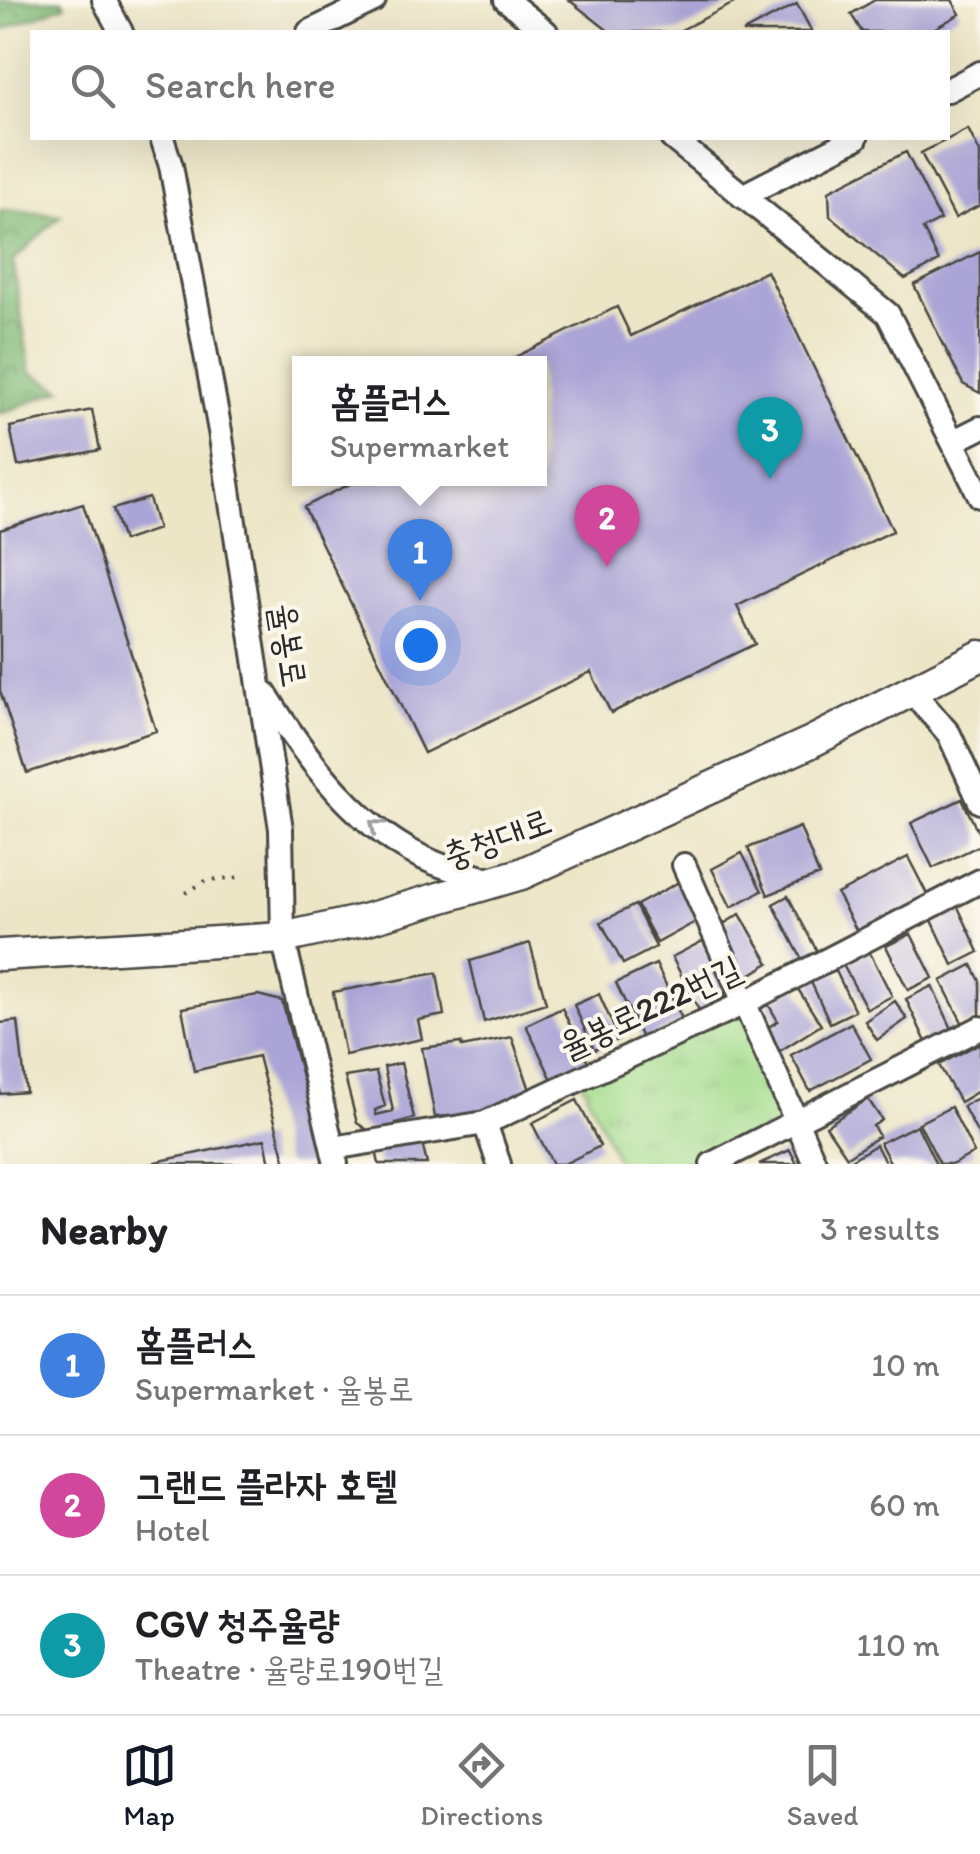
<!DOCTYPE html>
<meta charset="utf-8">
<style>
body{margin:0;font-family:Itim,"Poor Story",sans-serif;background:#f6f6f6;color:#202124}
.you{position:absolute;left:420px;top:645px;width:35px;height:35px;margin:-25px;border:8px solid #fff;border-radius:50%;background:#1a73e8;box-shadow:0 0 0 15px #1a73e833}
.badge{display:grid;place-items:center;width:65px;height:65px;border-radius:50%;background:#111827;color:#fff;font-size:32px;font-weight:700}
.pin{position:absolute;translate:-50% -82px;filter:drop-shadow(0 2px 5px #0008)}
.pin::after{content:'';position:absolute;top:52px;width:35px;height:30px;background:inherit;clip-path:polygon(0 0,100% 0,50% 100%)}
.popup{position:absolute;left:292px;top:356px;width:255px;height:130px;box-sizing:border-box;display:grid;place-content:center;border-radius:0px;background:#fff;filter:drop-shadow(0 2px 8px #0005);font-size:32px;white-space:nowrap;color:#757577}
.popup b{font-size:38px;color:#202124}
.popup::after{content:'';position:absolute;left:50%;top:100%;margin-left:-20px;border:20px solid transparent;border-top-color:#fff}
.list{margin:0;padding:0;list-style:none}
h2{display:flex;justify-content:space-between;align-items:center;height:130px;margin:0;padding:0 40px;font-size:42px}
h2 small{font-size:32px;font-weight:400;color:#757577}
.list li{display:grid;grid-template-columns:65px 1fr auto;gap:30px;align-items:center;box-sizing:border-box;height:140px;padding:0 40px;border-top:2px solid #e0e0e0}
.list b{display:block;font-size:38px;white-space:nowrap}
.list p{margin:0;font-size:32px;white-space:nowrap;color:#757577}
.list em{font-size:32px;font-style:normal;color:#757577}
.icon{flex:none;width:55px;height:55px;fill:none;stroke:currentColor;stroke-width:2;stroke-linecap:round;stroke-linejoin:round}
.map{position:relative;flex:none;width:980px;height:1164px;overflow:hidden}
.search{position:absolute;background:#fff;box-shadow:0 10px 40px #0002;left:30px;right:30px;top:30px;height:110px;display:flex;align-items:center;gap:25px;box-sizing:border-box;padding:0 35px;border-radius:0px;color:#757577;font-size:38px}
.sheet{height:550px;background:#fff}
nav{display:flex;justify-content:space-around;align-items:center;box-sizing:border-box;height:140px;border-top:2px solid #e0e0e0;background:#fff;font-size:28px;color:#757577}
nav a{display:grid;justify-items:center;gap:5px}
nav .on{color:#111827}
.map>svg:first-child{display:block}
</style>
<div class="map">
<svg width="980" height="1164" viewBox="0 0 980 1164">
<defs>
<pattern id="forest-crowns" width="20" height="18" patternUnits="userSpaceOnUse" patternTransform="scale(2.5)"><rect width="20" height="18" fill="#83bc79"/><path d="M2 6a3 3 0 1 1 6 0M12 15a3 3 0 1 1 6 0" fill="none" stroke="#6b9963"/></pattern>
<pattern id="park-tufts" width="24" height="20" patternUnits="userSpaceOnUse" patternTransform="scale(2.5)"><rect width="24" height="20" fill="#a4dd8e"/><path d="M3 7l-1-3M5 7V3M7 7l1-3M15 17l-1-3M17 17v-4M19 17l1-3" fill="none" stroke="#8dbe7b"/></pattern>
</defs>
<rect width="100%" height="100%" fill="#fbf7ec"/>
<filter id="ink" filterUnits="userSpaceOnUse"><feTurbulence type="fractalNoise" baseFrequency=".01" numOctaves="2"/><feDisplacementMap in="SourceGraphic" scale="20" xChannelSelector="R" yChannelSelector="G"/><feConvolveMatrix kernelMatrix="1 2 1 2 8 2 1 2 1" color-interpolation-filters="sRGB"/></filter>
<filter id="wash" filterUnits="userSpaceOnUse"><feTurbulence type="fractalNoise" baseFrequency=".0048" numOctaves="4" result="noise"/><feDisplacementMap in="SourceGraphic" scale="40" xChannelSelector="R" yChannelSelector="G"/><feGaussianBlur stdDeviation="2.25" result="paint"/><feColorMatrix in="noise" values="0 0 0 0 0 0 0 0 0 0 0 0 0 0 0 0 0 1.4 0 .05"/><feComposite in="paint" operator="in"/></filter>
<g filter="url(#wash)">
<rect width="100%" height="100%" fill="#ece5c6"/>
<path fill="url(#forest-crowns)" stroke="#577452" stroke-width="2.5" d="M 0,0 L 62,0 L 65,5 L 0,31 Z
M 0,210 L 61,215 L 13,261 L 30,372 L 62,389 L 0,414 Z"/>
<path fill="url(#park-tufts)" stroke="#68845c" stroke-width="2.5" d="M 742,1004 L 794,1121 L 712,1164 L 619,1164 L 580,1078 Z"/>
<g id="blocks">
<path fill="#aaa4d7" d="M 569,0 L 740,0 L 677,32 L 610,32 Z
M 875,0 L 952,0 L 960,14 L 928,32 L 862,32 L 851,14 Z
M 797,4 L 812,32 L 743,32 Z
M 968,129 L 980,153 L 980,205 L 955,218 L 921,153 Z
M 906,152 L 940,220 L 923,229 L 939,261 L 905,279 L 830,216 L 829,191 Z
M 980,252 L 980,393 L 963,384 L 914,285 Z
M 767,271 L 893,531 L 737,606 L 755,644 L 611,713 L 591,672 L 424,753 L 304,507 L 362,478 L 540,478 L 540,364 L 501,364 L 617,307 L 631,336 Z
M 92,410 L 100,450 L 18,466 L 10,427 Z
M 149,498 L 158,529 L 123,541 L 113,509 Z
M 83,504 L 156,731 L 27,773 L 0,691 L 0,530 Z
M 962,799 L 980,836 L 980,845 L 933,868 L 911,823 Z
M 800,827 L 819,875 L 768,895 L 748,848 Z
M 742,853 L 762,891 L 731,907 L 712,869 Z
M 908,857 L 929,898 L 859,935 L 837,894 Z
M 679,882 L 699,920 L 657,943 L 637,905 Z
M 788,896 L 819,955 L 804,963 L 773,904 Z
M 635,905 L 656,947 L 623,964 L 601,922 Z
M 957,905 L 979,952 L 953,965 L 931,918 Z
M 740,914 L 769,963 L 743,979 L 714,930 Z
M 911,934 L 933,978 L 908,990 L 886,946 Z
M 703,941 L 727,987 L 720,1007 L 702,1016 L 672,957 Z
M 530,943 L 546,1003 L 484,1022 L 470,961 Z
M 869,951 L 892,996 L 867,1009 L 843,965 Z
M 656,964 L 683,1021 L 643,1040 L 616,983 Z
M 972,965 L 980,981 L 980,1017 L 964,1026 L 941,981 Z
M 836,971 L 855,1011 L 830,1023 L 811,982 Z
M 437,973 L 444,1015 L 418,1020 L 422,1039 L 345,1055 L 333,992 Z
M 796,986 L 821,1025 L 778,1052 L 764,1030 L 778,1021 L 768,1004 Z
M 932,986 L 953,1031 L 927,1044 L 906,999 Z
M 599,994 L 619,1039 L 594,1050 L 574,1005 Z
M 258,995 L 282,1001 L 325,1164 L 286,1164 L 258,1056 L 194,1071 L 182,1008 Z
M 895,1001 L 907,1019 L 877,1040 L 865,1021 Z
M 562,1008 L 591,1069 L 555,1086 L 526,1025 Z
M 18,1021 L 26,1092 L 0,1094 L 0,1023 Z
M 851,1023 L 871,1059 L 810,1091 L 791,1055 Z
M 512,1037 L 532,1096 L 476,1114 L 435,1117 L 422,1048 L 461,1043 L 462,1047 Z
M 980,1043 L 980,1090 L 960,1102 L 939,1065 Z
M 401,1063 L 414,1118 L 396,1123 L 398,1136 L 381,1139 L 357,1123 L 345,1077 L 376,1072 L 385,1106 L 375,1110 L 376,1115 L 393,1111 L 384,1067 Z
M 980,1097 L 980,1138 L 963,1106 Z
M 868,1099 L 882,1120 L 873,1126 L 879,1136 L 847,1157 L 826,1126 Z
M 577,1100 L 600,1146 L 564,1164 L 553,1164 L 532,1123 Z
M 951,1107 L 974,1153 L 953,1164 L 940,1164 L 919,1123 Z
M 917,1125 L 936,1164 L 891,1164 L 880,1143 Z
M 420,1135 L 427,1164 L 379,1164 L 375,1145 Z
M 265,1139 L 270,1164 L 155,1164 L 155,1162 Z
M 876,1145 L 886,1164 L 844,1164 Z
M 790,1150 L 797,1164 L 759,1164 Z"/>
</g>
</g>
<g filter="url(#ink)">
<use href="#blocks" fill-opacity="0" stroke="#484742" stroke-width="2.5"/>
<g fill="none" stroke-linecap="round" stroke-linejoin="round">
<g stroke="#484742" stroke-width="28">
<path id="minor" d="M 104,0 L 121,32
M 506,0 L 546,32
M 309,32 L 374,0
M 948,90 L 980,73
M 162,138 L 171,166 L 220,431 L 281,829 L 283,938 L 336,1164
M 672,138 L 888,314 L 980,496
M 742,196 L 856,138
M 954,441 L 980,428
M 911,690 L 949,734 L 980,802
M 265,693 C 306,759 360,833 435,863 C 454,871 475,875 495,882
M 684,865 L 815,1164
M 485,1123 L 499,1164
M 333,1148 L 485,1123 L 742,1004 L 980,881
M 712,1164 L 980,1028"/>
</g>
<g stroke="#484742" stroke-width="35">
<path id="major" d="M 0,955 L 283,938 L 364,920 L 521,874 L 809,743 L 980,656"/>
</g>
<path stroke="#484742" stroke-width="4" stroke-dasharray="2.5 8" stroke-linecap="butt" d="M 186,893 L 207,880 L 244,877"/>
<use href="#minor" stroke="#fff" stroke-width="22"/>
<use href="#major" stroke="#fff" stroke-width="30"/>
</g>
<defs><path id="oneway-chevron" d="M-2-3.5L2.5 0L-2 3.5" fill="none" stroke-width="1.6" stroke-linecap="round" stroke-linejoin="round" transform="scale(2.5)"/></defs>
<use stroke="#a0a0a0" href="#oneway-chevron" transform="translate(376 826) rotate(-140)"/>
</g>
<g text-anchor="middle" stroke-width="8" stroke-linejoin="round" paint-order="stroke">
<g font-size="35" fill="#2b2b2b" stroke="#fbf7ec">
<text transform="translate(289 645) rotate(81)" y="12">율봉로</text>
<text transform="translate(497 838) rotate(-20)" y="12">충청대로</text>
<text transform="translate(650 1007) rotate(-25)" y="12">율봉로222번길</text>
</g>
</g>
</svg>
<div class="you"></div>
<div class="pin badge" style="left:420px;top:601px;background:#3f7fe0">1</div>
<div class="popup"><b>홈플러스</b>Supermarket</div>
<div class="pin badge" style="left:607px;top:567px;background:#d1479c">2</div>
<div class="pin badge" style="left:770px;top:479px;background:#0f9aa8">3</div>
<div class="search"><svg class="icon" aria-label="search" viewBox="0 0 24 24"><circle cx="10" cy="10" r="6"/><path d="M15 15l6 6"/></svg>Search here</div>
</div>
<section class="sheet">
<h2>Nearby<small>3 results</small></h2>
<ul class="list">
<li><span class="badge" style="background:#3f7fe0">1</span><div><b>홈플러스</b><p>Supermarket · 율봉로</p></div><em>10 m</em></li>
<li><span class="badge" style="background:#d1479c">2</span><div><b>그랜드 플라자 호텔</b><p>Hotel</p></div><em>60 m</em></li>
<li><span class="badge" style="background:#0f9aa8">3</span><div><b>CGV 청주율량</b><p>Theatre · 율량로190번길</p></div><em>110 m</em></li>
</ul>
</section>
<nav>
<a class="on"><svg class="icon" aria-label="map" viewBox="0 0 24 24"><path d="M3 6l6-2 6 2 6-2v14l-6 2-6-2-6 2zM9 4v14M15 6v14"/></svg>Map</a>
<a><svg class="icon" aria-label="directions" viewBox="0 0 24 24"><path d="M12 3l9 9-9 9-9-9zM9 14v-3h6M13 9l2 2-2 2"/></svg>Directions</a>
<a><svg class="icon" aria-label="saved" viewBox="0 0 24 24"><path d="M7 4h10v16l-5-4-5 4z"/></svg>Saved</a>
</nav>
